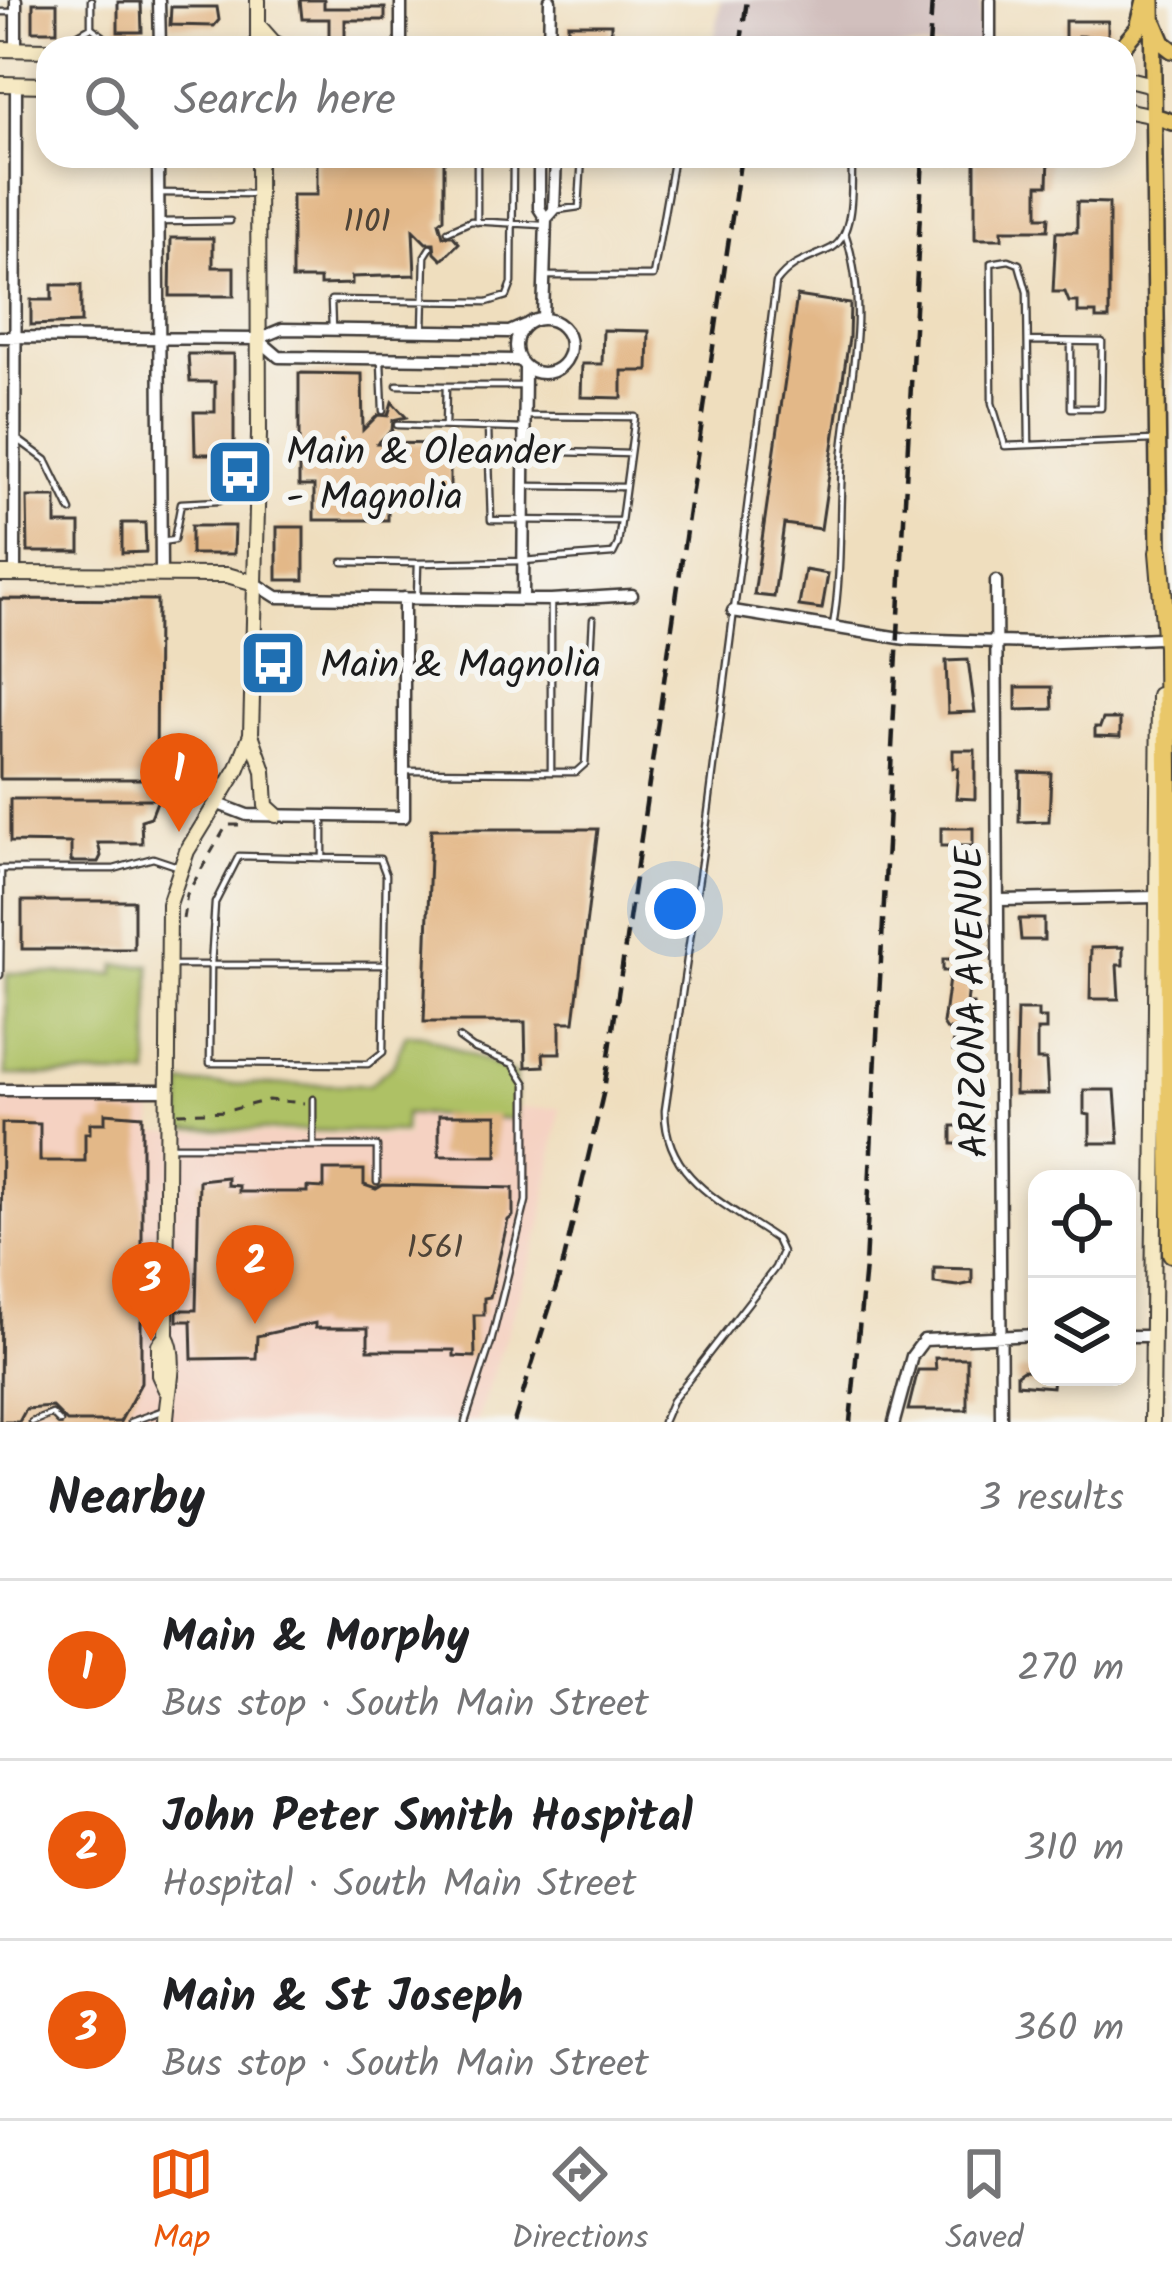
<!DOCTYPE html>
<meta charset="utf-8">
<style>
body{margin:0;font-family:Kalam,sans-serif;background:#f6f6f6;color:#202124}
.controls{position:absolute;right:36px;bottom:36px;display:grid;overflow:hidden;border-radius:24px;box-shadow:0 6px 18px #0003}
.controls button{width:108px;height:108px;display:grid;place-items:center;padding:0;border:0;border-bottom:3px solid #e0e0e0;background:#fff;color:#202124;font:60px sans-serif}
.you{position:absolute;left:675px;top:909px;width:42px;height:42px;margin:-30px;border:9px solid #fff;border-radius:50%;background:#1a73e8;box-shadow:0 0 0 18px #1a73e833}
.badge{display:grid;place-items:center;width:78px;height:78px;border-radius:50%;background:#ea580c;color:#fff;font-size:39px;font-weight:700}
.pin{position:absolute;translate:-50% -99px;filter:drop-shadow(0 3px 6px #0008)}
.pin::after{content:'';position:absolute;top:63px;width:42px;height:36px;background:inherit;clip-path:polygon(0 0,100% 0,50% 100%)}
.list{margin:0;padding:0;list-style:none}
h2{display:flex;justify-content:space-between;align-items:center;height:156px;margin:0;padding:0 48px;font-size:51px}
h2 small{font-size:39px;font-weight:400;color:#757577}
.list li{display:grid;grid-template-columns:78px 1fr auto;gap:36px;align-items:center;box-sizing:border-box;height:180px;padding:0 48px;border-top:3px solid #e0e0e0}
.list b{display:block;font-size:45px;white-space:nowrap}
.list p{margin:0;font-size:39px;white-space:nowrap;color:#757577}
.list em{font-size:39px;font-style:normal;color:#757577}
.icon{flex:none;width:66px;height:66px;fill:none;stroke:currentColor;stroke-width:2;stroke-linecap:round;stroke-linejoin:round}
.map{position:relative;flex:none;width:1172px;height:1422px;overflow:hidden}
.search{position:absolute;background:#fff;box-shadow:0 6px 18px #0003;left:36px;right:36px;top:36px;height:132px;display:flex;align-items:center;gap:30px;box-sizing:border-box;padding:0 42px;border-radius:36px;color:#757577;font-size:45px}
.sheet{height:696px;background:#fff}
nav{display:flex;justify-content:space-around;align-items:center;box-sizing:border-box;height:168px;border-top:3px solid #e0e0e0;background:#fff;font-size:33px;color:#757577}
nav a{display:grid;justify-items:center;gap:6px}
nav .on{color:#ea580c}
.map>svg:first-child{display:block}
</style>
<div class="map">
<svg width="1172" height="1422" viewBox="0 0 1172 1422">
<rect width="100%" height="100%" fill="#f6f6f2"/>
<filter id="ink" filterUnits="userSpaceOnUse"><feTurbulence type="fractalNoise" baseFrequency=".00833" numOctaves="2"/><feDisplacementMap in="SourceGraphic" scale="24" xChannelSelector="R" yChannelSelector="G"/><feConvolveMatrix kernelMatrix="1 2 1 2 8 2 1 2 1" color-interpolation-filters="sRGB"/></filter>
<filter id="wash" filterUnits="userSpaceOnUse"><feTurbulence type="fractalNoise" baseFrequency=".004" numOctaves="4" result="noise"/><feDisplacementMap in="SourceGraphic" scale="48" xChannelSelector="R" yChannelSelector="G"/><feGaussianBlur stdDeviation="2.7" result="paint"/><feColorMatrix in="noise" values="0 0 0 0 0 0 0 0 0 0 0 0 0 0 0 0 0 1.4 0 .05"/><feComposite in="paint" operator="in"/></filter>
<g filter="url(#wash)">
<rect width="100%" height="100%" fill="#efdebe"/>
<path fill="#f5d2c2" d="M 0,1101 L 152,1101 L 154,1132 L 407,1137 L 408,1109 L 560,1108 L 542,1226 L 477,1422 L 0,1422 Z"/>
<path fill="#d1bfbd" d="M 721,0 L 981,0 L 980,48 L 713,48 Z"/>
<path fill="#aec165" stroke="#656e40" stroke-width="3" d="M 116,965 L 150,965 L 149,1076 L 6,1075 L 7,973 L 115,974 Z
M 406,1034 L 424,1035 L 515,1074 L 516,1119 L 405,1114 L 404,1132 L 181,1129 L 182,1084 L 369,1085 L 393,1065 Z"/>
<g id="blocks">
<path fill="#e3b888" d="M 300,0 L 324,0 L 324,8 L 385,8 L 385,20 L 345,20 L 345,44 L 329,44 L 329,19 L 302,19 Z
M 118,2 L 141,2 L 142,32 L 118,32 Z
M 33,3 L 57,3 L 57,31 L 33,31 Z
M 171,7 L 217,7 L 219,20 L 214,26 L 170,25 Z
M 1065,21 L 1108,21 L 1108,37 L 1078,36 L 1078,43 L 1065,43 Z
M 568,24 L 611,24 L 611,47 L 569,48 Z
M 317,156 L 444,156 L 444,218 L 439,222 L 443,236 L 453,236 L 459,243 L 442,260 L 435,253 L 434,243 L 426,243 L 413,230 L 415,275 L 352,277 L 352,284 L 320,285 L 320,279 L 292,279 L 292,195 L 317,195 Z
M 975,156 L 1049,156 L 1048,185 L 1038,185 L 1038,217 L 1049,217 L 1048,230 L 1002,230 L 1002,239 L 975,239 Z
M 1077,202 L 1109,203 L 1109,319 L 1096,319 L 1096,313 L 1078,313 L 1078,302 L 1069,302 L 1065,292 L 1053,292 L 1056,232 L 1077,232 Z
M 171,238 L 213,238 L 213,267 L 234,267 L 234,296 L 170,296 Z
M 52,285 L 81,285 L 81,323 L 31,325 L 31,300 L 52,300 Z
M 797,296 L 850,304 L 849,338 L 821,529 L 784,524 L 774,597 L 754,595 Z
M 603,330 L 649,331 L 648,371 L 622,371 L 622,398 L 581,397 L 582,364 L 602,364 Z
M 188,354 L 234,354 L 234,454 L 195,454 L 194,412 L 215,412 L 215,382 L 190,382 Z
M 299,373 L 362,374 L 363,430 L 378,415 L 388,416 L 392,402 L 406,417 L 393,420 L 392,430 L 378,443 L 450,444 L 450,504 L 388,506 L 388,520 L 314,520 L 314,486 L 299,486 Z
M 27,497 L 56,497 L 56,524 L 80,524 L 80,552 L 28,552 Z
M 122,523 L 145,523 L 146,552 L 122,553 Z
M 191,526 L 235,526 L 234,554 L 191,554 Z
M 277,527 L 304,527 L 304,580 L 277,580 Z
M 805,570 L 828,574 L 822,609 L 799,606 Z
M 0,599 L 157,600 L 156,779 L 0,779 Z
M 968,660 L 975,712 L 948,713 L 946,661 Z
M 1016,687 L 1052,687 L 1053,709 L 1016,710 Z
M 1103,719 L 1120,719 L 1120,737 L 1095,736 L 1095,727 L 1100,727 Z
M 953,750 L 975,750 L 975,799 L 956,798 L 958,768 L 953,768 Z
M 1020,772 L 1051,773 L 1049,821 L 1019,822 Z
M 10,799 L 158,799 L 151,817 L 141,820 L 142,843 L 98,843 L 101,856 L 98,862 L 71,862 L 71,843 L 10,842 Z
M 941,828 L 973,828 L 973,846 L 941,846 Z
M 431,829 L 598,829 L 574,1022 L 560,1022 L 560,1053 L 543,1053 L 544,1066 L 526,1067 L 525,1022 L 424,1022 Z
M 22,901 L 134,901 L 134,949 L 22,949 Z
M 1019,919 L 1044,919 L 1044,940 L 1021,940 Z
M 1123,947 L 1123,965 L 1117,965 L 1119,999 L 1090,999 L 1091,948 Z
M 943,959 L 972,959 L 967,1004 L 973,1004 L 975,1051 L 953,1051 L 954,1030 L 947,1030 L 943,1024 L 950,971 L 943,971 Z
M 1017,1010 L 1038,1010 L 1038,1018 L 1046,1018 L 1046,1030 L 1037,1030 L 1037,1060 L 1046,1060 L 1048,1094 L 1015,1094 Z
M 1084,1090 L 1115,1090 L 1119,1143 L 1090,1143 L 1090,1115 L 1084,1114 Z
M 105,1113 L 142,1116 L 142,1260 L 146,1260 L 146,1309 L 155,1309 L 155,1321 L 141,1321 L 141,1383 L 120,1422 L 67,1422 L 52,1407 L 26,1409 L 19,1422 L 0,1422 L 2,1123 L 40,1124 L 40,1161 L 85,1161 L 85,1133 L 90,1133 L 90,1123 L 105,1123 Z
M 439,1115 L 497,1115 L 497,1156 L 439,1156 Z
M 952,1126 L 970,1126 L 970,1144 L 952,1144 Z
M 324,1170 L 364,1170 L 364,1185 L 376,1189 L 383,1185 L 513,1188 L 513,1216 L 508,1220 L 490,1297 L 484,1298 L 484,1315 L 474,1315 L 475,1357 L 454,1356 L 454,1350 L 368,1350 L 368,1328 L 315,1328 L 315,1323 L 257,1336 L 256,1358 L 192,1359 L 191,1321 L 177,1321 L 177,1310 L 196,1310 L 199,1180 L 227,1177 L 227,1185 L 239,1186 L 239,1192 L 307,1192 L 307,1187 L 324,1188 Z
M 934,1268 L 972,1269 L 972,1283 L 958,1286 L 934,1283 Z
M 935,1358 L 967,1358 L 967,1410 L 908,1410 L 918,1370 L 936,1370 Z
M 1023,1370 L 1037,1371 L 1037,1377 L 1053,1377 L 1052,1387 L 1017,1384 L 1017,1374 Z"/>
</g>
</g>
<g filter="url(#ink)">
<use href="#blocks" fill-opacity="0" stroke="#3c3934" stroke-width="3"/>
<g fill="none" stroke-linecap="round" stroke-linejoin="round">
<g stroke="#3c3934" stroke-width="9">
<path id="lane" d="M 0,12 L 16,12
M 91,27 L 91,0
M 76,48 L 77,35 L 91,27 L 103,36 L 103,48
M 158,193 L 254,194
M 558,210 L 579,207 L 582,156
M 158,222 L 230,221
M 477,222 L 477,156
M 448,231 L 471,221 L 542,225
M 544,276 L 653,276 L 674,156
M 332,329 L 331,300 L 487,302 L 507,296 L 512,283 L 513,156
M 423,331 L 425,256 L 430,248
M 1028,341 L 1102,342 L 1101,408 L 1071,408 L 1071,342
M 381,362 L 383,411
M 397,385 L 445,386
M 397,425 L 523,429
M 445,426 L 446,386 L 523,386
M 488,428 L 491,520 L 621,521
M 20,441 L 46,460 L 71,511
M 1029,445 L 1027,292 L 1019,264 L 1009,260 L 991,263 L 992,403 L 1005,446 L 1153,440
M 529,451 L 630,454
M 529,486 L 625,487
M 161,542 L 174,540 L 181,503 L 219,501 L 230,491 L 256,491
M 343,562 L 418,563
M 417,598 L 418,563 L 523,561 L 613,554 L 618,544 L 635,417 L 525,416
M 833,626 C 843,568 838,510 843,451 C 850,378 870,305 845,233
M 170,768 L 189,769 L 219,789
M 404,771 L 551,772 L 551,602
M 551,772 L 576,772 L 585,764 L 593,619
M 323,858 L 239,856 L 215,903 L 211,965 L 385,965
M 0,869 L 114,869 L 153,858 L 180,867
M 173,965 L 211,965 L 210,1063 L 368,1064 L 383,1052 L 386,875 L 380,859 L 323,858 L 323,816
M 0,975 L 1,869
M 459,1038 L 473,1048 L 513,1064 L 526,1084 L 526,1201 L 491,1342 L 465,1422
M 313,1099 L 313,1146
M 173,1146 L 377,1146 L 377,1182
M 32,1422 L 52,1414 L 60,1422
M 131,1422 L 161,1411
M 663,1422 L 672,1401 L 775,1268 L 782,1252 L 776,1239 C 726,1204 664,1179 665,1110 L 705,836 L 776,283 C 792,261 809,260 832,248 C 856,234 851,180 852,156"/>
</g>
<g stroke="#3c3934" stroke-width="15">
<path id="street" d="M 16,0 L 16,49
M 159,0 L 160,48
M 990,0 L 990,48
M 401,48 L 401,0
M 549,48 L 550,0
M 158,156 L 161,575
M 539,156 L 539,208 L 546,219 L 543,318
M 546,219 L 554,210 L 556,156
M516 346a27 27 0 1 1 54 0a27 27 0 1 1-54 0Z
M 0,337 L 258,339 L 282,329 L 509,332 L 525,325
M 258,339 L 279,357 L 519,360
M 15,575 L 16,84
M 996,581 L 1001,1422
M 255,583 L 277,597 L 551,600 L 632,595
M 523,598 L 525,368
M 733,611 L 906,639 L 1034,643 L 1159,638
M 216,803 L 247,815 L 404,817 L 404,598
M 999,900 L 1156,897
M 0,1090 L 166,1090
M 1127,1336 L 1152,1336
M 894,1422 L 912,1356 L 924,1340 L 1037,1335"/>
</g>
<g stroke="#3c3934" stroke-width="18">
<path id="secondary" d="M 258,25 L 273,42 L 284,48
M 258,48 L 258,0
M 0,49 L 48,50
M 1124,78 L 1152,85
M 0,84 L 48,85
M 1124,110 L 1154,116
M 0,574 L 227,575 L 255,583
M 251,734 L 264,771 L 266,806 L 276,815
M 166,1336 L 159,1345 L 159,1375 L 166,1390
M 166,1422 C 166,1396 179,1359 166,1336 L 169,904 L 187,851 L 238,768 L 251,734 L 259,434 L 258,156
M 1152,1422 L 1159,695"/>
</g>
<g stroke="#3c3934" stroke-width="20">
<path id="primary" d="M 1152,0 L 1159,552
M 1155,24 L 1163,43 L 1172,50
M 1121,48 L 1138,28 L 1145,0
M 1154,116 L 1172,122"/>
</g>
<g stroke="#3c3934" stroke-width="22">
<path id="highway" d="M 1159,552 L 1167,647 L 1172,1253"/>
</g>
<path stroke="#3c3934" stroke-width="3" stroke-dasharray="9 9" stroke-linecap="butt" d="M 183,919 L 187,894 L 227,825 L 239,825
M 178,1113 L 227,1111 L 268,1100 L 304,1103"/>
<use href="#lane" stroke="#fff" stroke-width="4.5"/>
<use href="#street" stroke="#fff" stroke-width="10"/>
<use href="#secondary" stroke="#f6e9c3" stroke-width="14"/>
<use href="#primary" stroke="#e9c769" stroke-width="15"/>
<use href="#highway" stroke="#e9c769" stroke-width="18"/>
<path stroke="#1c1c1c" stroke-width="4.5" stroke-dasharray="18 9" stroke-linecap="butt" d="M 740,48 L 747,0
M 929,48 L 932,0
M 514,1422 L 562,1268 L 604,1090 L 741,156
M 850,1422 L 865,1266 L 923,156"/>
</g>
</g>
<defs>
<g id="bus-square" transform="scale(3.45)"><rect x="-9" y="-9" width="18" height="18" rx="4" fill="#1f6fb2" stroke="#f6f6f2"/><path d="M-5-6H5V4H4V6H2V4H-2V6H-4V4H-5ZM-3.5-4V0h7V-4ZM-3.5 1.2v1.5H-2V1.2ZM2 1.2v1.5H3.5V1.2Z" fill="#fff"/></g>
</defs>
<g fill-rule="evenodd">
<use href="#bus-square" x="240" y="472"/>
<use href="#bus-square" x="273" y="663"/>
</g>
<g text-anchor="middle" stroke-width="12" stroke-linejoin="round" paint-order="stroke">
<g font-size="33" fill="#4e4337">
<text x="367" y="232">1101</text>
<text x="435" y="1258">1561</text>
</g>
<g font-size="39" fill="#1c1c1c" stroke="#f6f6f2" text-anchor="start">
<text x="286" y="464">Main &amp; Oleander<tspan x="286" dy="45">- Magnolia</tspan></text>
<text x="320" y="677">Main &amp; Magnolia</text>
</g>
<g font-size="39" fill="#1c1c1c" stroke="#f6f6f2">
<text transform="translate(970 1002) rotate(-91)" y="14">ARIZONA AVENUE</text>
</g>
</g>
</svg>
<div class="controls">
<button><svg class="icon" aria-label="locate" viewBox="0 0 24 24"><circle cx="12" cy="12" r="6"/><path d="M12 2v4M12 18v4M2 12h4M18 12h4"/></svg></button>
<button><svg class="icon" aria-label="layers" viewBox="0 0 24 24"><path d="M12 4l9 5-9 5-9-5zM3 14l9 5 9-5"/></svg></button>
</div>
<div class="you"></div>
<div class="pin badge" style="left:179px;top:832px">1</div>
<div class="pin badge" style="left:255px;top:1324px">2</div>
<div class="pin badge" style="left:151px;top:1341px">3</div>
<div class="search"><svg class="icon" aria-label="search" viewBox="0 0 24 24"><circle cx="10" cy="10" r="6"/><path d="M15 15l6 6"/></svg>Search here</div>
</div>
<section class="sheet">
<h2>Nearby<small>3 results</small></h2>
<ul class="list">
<li><span class="badge">1</span><div><b>Main &amp; Morphy</b><p>Bus stop · South Main Street</p></div><em>270 m</em></li>
<li><span class="badge">2</span><div><b>John Peter Smith Hospital</b><p>Hospital · South Main Street</p></div><em>310 m</em></li>
<li><span class="badge">3</span><div><b>Main &amp; St Joseph</b><p>Bus stop · South Main Street</p></div><em>360 m</em></li>
</ul>
</section>
<nav>
<a class="on"><svg class="icon" aria-label="map" viewBox="0 0 24 24"><path d="M3 6l6-2 6 2 6-2v14l-6 2-6-2-6 2zM9 4v14M15 6v14"/></svg>Map</a>
<a><svg class="icon" aria-label="directions" viewBox="0 0 24 24"><path d="M12 3l9 9-9 9-9-9zM9 14v-3h6M13 9l2 2-2 2"/></svg>Directions</a>
<a><svg class="icon" aria-label="saved" viewBox="0 0 24 24"><path d="M7 4h10v16l-5-4-5 4z"/></svg>Saved</a>
</nav>
